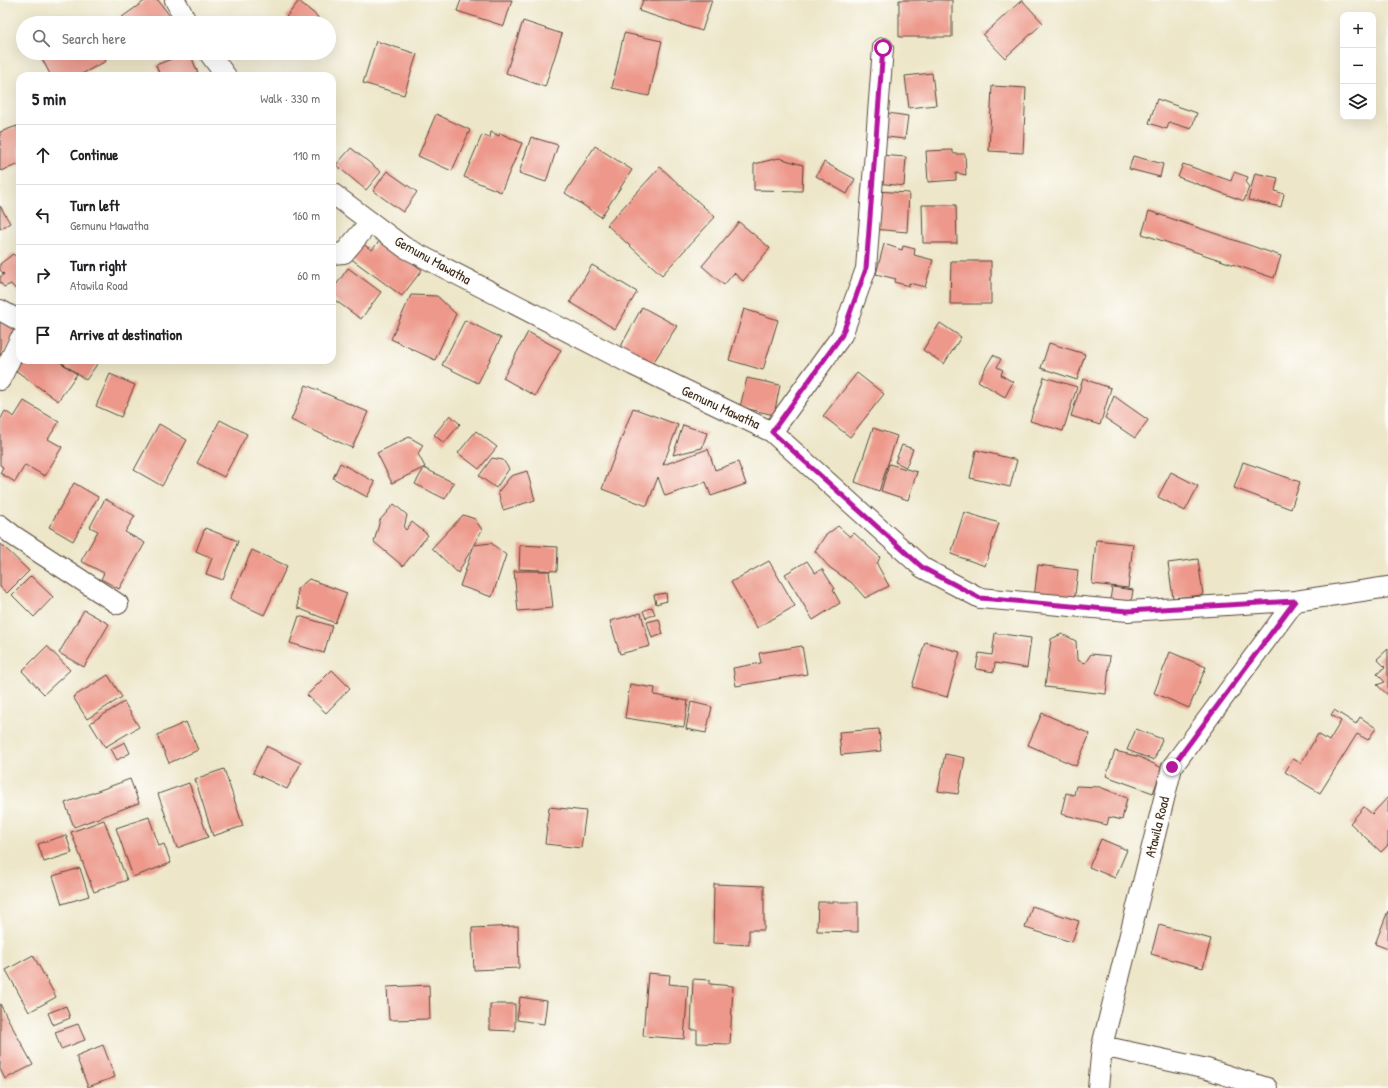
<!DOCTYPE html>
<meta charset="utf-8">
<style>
body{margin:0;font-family:"Patrick Hand",sans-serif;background:#f2f2f2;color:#202124}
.controls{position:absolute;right:12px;top:12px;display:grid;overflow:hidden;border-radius:8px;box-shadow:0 4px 16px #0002}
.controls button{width:36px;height:36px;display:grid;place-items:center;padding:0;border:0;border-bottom:1px solid #e0e0e0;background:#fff;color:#202124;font:20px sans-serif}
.stop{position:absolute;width:12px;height:12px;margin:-9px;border:3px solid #b5179e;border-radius:50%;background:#fff}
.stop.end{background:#b5179e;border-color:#fff;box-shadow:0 1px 4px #0008}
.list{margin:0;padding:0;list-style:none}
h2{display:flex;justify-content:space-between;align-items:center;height:52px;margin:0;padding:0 16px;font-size:17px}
h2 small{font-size:13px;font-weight:400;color:#757577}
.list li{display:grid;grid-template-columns:26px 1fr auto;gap:12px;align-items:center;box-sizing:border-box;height:60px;padding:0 16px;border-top:1px solid #e0e0e0}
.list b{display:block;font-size:15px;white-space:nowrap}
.list p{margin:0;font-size:13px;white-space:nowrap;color:#757577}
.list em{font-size:13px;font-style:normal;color:#757577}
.icon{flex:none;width:22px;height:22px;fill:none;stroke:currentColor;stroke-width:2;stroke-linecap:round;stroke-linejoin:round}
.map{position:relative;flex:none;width:1388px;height:1088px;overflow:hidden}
.search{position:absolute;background:#fff;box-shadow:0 4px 16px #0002;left:16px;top:16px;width:320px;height:44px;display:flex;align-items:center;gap:10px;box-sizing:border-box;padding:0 14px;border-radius:22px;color:#757577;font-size:15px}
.panel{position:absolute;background:#fff;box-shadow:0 4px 16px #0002;left:16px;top:72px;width:320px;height:292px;border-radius:12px}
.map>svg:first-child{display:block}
</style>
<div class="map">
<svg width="1388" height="1088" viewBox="0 0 1388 1088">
<rect width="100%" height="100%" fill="#fdfcf7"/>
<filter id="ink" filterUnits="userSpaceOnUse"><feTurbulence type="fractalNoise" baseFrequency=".025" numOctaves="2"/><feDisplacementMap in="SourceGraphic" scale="8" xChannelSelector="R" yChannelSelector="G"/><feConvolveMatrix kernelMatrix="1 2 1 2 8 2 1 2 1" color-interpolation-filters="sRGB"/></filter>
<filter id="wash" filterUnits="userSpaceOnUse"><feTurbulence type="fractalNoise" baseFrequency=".012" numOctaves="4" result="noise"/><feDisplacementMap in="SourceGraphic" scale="16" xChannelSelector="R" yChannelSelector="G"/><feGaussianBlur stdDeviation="0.9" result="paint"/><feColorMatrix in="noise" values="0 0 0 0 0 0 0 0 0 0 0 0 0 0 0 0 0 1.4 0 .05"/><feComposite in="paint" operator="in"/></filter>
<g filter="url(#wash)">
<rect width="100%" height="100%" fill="#ede6c9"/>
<g id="blocks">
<path fill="#ed988a" d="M 146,0 L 158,0 L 175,23 L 127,23 L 122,17 Z
M 461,0 L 512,0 L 504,26 L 457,11 Z
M 643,0 L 712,0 L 702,31 L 639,11 Z
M 899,0 L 952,0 L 952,37 L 899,37 Z
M 1022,0 L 1043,23 L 1005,58 L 983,35 Z
M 299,1 L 318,17 L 313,23 L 293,23 L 286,17 Z
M 523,21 L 562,34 L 545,87 L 506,73 Z
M 624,33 L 662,41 L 649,96 L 612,88 Z
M 376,41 L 417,54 L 404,95 L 363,83 Z
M 39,53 L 102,53 L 106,61 L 78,76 L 51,76 Z
M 186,53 L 190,53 L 199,76 L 160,76 L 156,65 Z
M 932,73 L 936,105 L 909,108 L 905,76 Z
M 992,86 L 1026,88 L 1023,153 L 989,151 Z
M 1157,99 L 1197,113 L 1191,129 L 1169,122 L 1167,129 L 1149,123 Z
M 881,112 L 908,116 L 905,139 L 878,136 Z
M 436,114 L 470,130 L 452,171 L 418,156 Z
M 17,126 L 20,136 L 20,164 L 0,171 L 0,132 Z
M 491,132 L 499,136 L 500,133 L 522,143 L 501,192 L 464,177 L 482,135 L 490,138 Z
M 531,137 L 558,145 L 546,182 L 519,173 Z
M 595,146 L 632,170 L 601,217 L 565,193 Z
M 351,148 L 381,172 L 366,190 L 336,165 Z
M 952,150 L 954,154 L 965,154 L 966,175 L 956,173 L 956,180 L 928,182 L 926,151 Z
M 880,155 L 906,157 L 904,186 L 877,183 Z
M 1133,156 L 1163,164 L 1160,177 L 1129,169 Z
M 779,158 L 803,165 L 802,191 L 754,190 L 754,164 Z
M 824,162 L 855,179 L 847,194 L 816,176 Z
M 1183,164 L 1231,181 L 1234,172 L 1248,177 L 1246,183 L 1249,187 L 1244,201 L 1178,177 Z
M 660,167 L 715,217 L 662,275 L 607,225 Z
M 387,171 L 417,192 L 403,212 L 373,191 Z
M 1255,173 L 1278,178 L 1275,191 L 1284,194 L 1281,207 L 1248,200 Z
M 875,191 L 909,193 L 907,232 L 873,229 Z
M 922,205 L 956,205 L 957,243 L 923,243 Z
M 0,206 L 10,223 L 0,229 Z
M 1149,211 L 1281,256 L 1274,278 L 1142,234 Z
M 739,222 L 770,248 L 743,281 L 734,273 L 724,285 L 702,266 Z
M 381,239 L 422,270 L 402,296 L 350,258 L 361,243 L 372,250 Z
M 884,244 L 902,250 L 903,246 L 915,249 L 914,255 L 933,260 L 925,287 L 909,283 L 909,286 L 894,282 L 896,279 L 876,274 Z
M 13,254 L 20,259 L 19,293 L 11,284 L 4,287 L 0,282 L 0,277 L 4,274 L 0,270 L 0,264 Z
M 951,261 L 991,261 L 991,304 L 950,304 Z
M 592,265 L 637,292 L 615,329 L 570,302 Z
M 348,268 L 381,292 L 361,319 L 332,298 L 332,291 Z
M 411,295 L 437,296 L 456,314 L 435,360 L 391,339 Z
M 642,307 L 677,326 L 651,366 L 620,348 Z
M 744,309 L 778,320 L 763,370 L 729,360 Z
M 0,320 L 16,329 L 0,359 Z
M 465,320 L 501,338 L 478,383 L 442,365 Z
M 940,323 L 961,337 L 944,364 L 923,350 Z
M 528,332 L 561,350 L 535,396 L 503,378 Z
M 1049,343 L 1085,354 L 1077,380 L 1041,368 Z
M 993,355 L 1001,359 L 997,367 L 1003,370 L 1001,375 L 1013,382 L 1005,397 L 978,381 Z
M 22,360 L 57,360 L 77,374 L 58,401 L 15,370 Z
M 63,360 L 100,360 L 86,380 L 61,362 Z
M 857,373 L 884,394 L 850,437 L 823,416 Z
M 110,374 L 135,385 L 121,417 L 96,406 Z
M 1044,377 L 1077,387 L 1063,431 L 1030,421 Z
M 747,378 L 780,385 L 774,415 L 740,407 Z
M 1083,379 L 1111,388 L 1100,425 L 1071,416 Z
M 306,385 L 368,412 L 352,448 L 291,420 Z
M 1114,396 L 1148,420 L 1135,438 L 1105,418 Z
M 24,401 L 59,422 L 48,439 L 62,447 L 45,476 L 25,465 L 15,482 L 0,473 L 3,467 L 0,465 L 0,420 L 5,411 L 14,417 Z
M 633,408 L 678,425 L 663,465 L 708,449 L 715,470 L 738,462 L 746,484 L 711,496 L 706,482 L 665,496 L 658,477 L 647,506 L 602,489 Z
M 450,415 L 460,424 L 444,443 L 434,435 Z
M 220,420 L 247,434 L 224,477 L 197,463 Z
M 159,424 L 187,440 L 162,486 L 134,470 Z
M 683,425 L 707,433 L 702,448 L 673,455 Z
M 873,428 L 897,436 L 879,491 L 855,482 Z
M 476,431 L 497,447 L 479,469 L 458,453 Z
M 409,437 L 423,445 L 418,454 L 425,467 L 392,483 L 377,453 Z
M 902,445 L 913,449 L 906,467 L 895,462 Z
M 976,450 L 1017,460 L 1010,487 L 970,478 Z
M 492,458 L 503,460 L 509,469 L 496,488 L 479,476 Z
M 1243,462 L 1300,482 L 1291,509 L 1234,488 Z
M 340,463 L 375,482 L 367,497 L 333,478 Z
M 889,464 L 917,472 L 908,500 L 881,491 Z
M 424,468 L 454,483 L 445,499 L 415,484 Z
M 527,471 L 535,500 L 503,510 L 498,492 L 511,476 Z
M 1171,472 L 1198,486 L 1185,511 L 1158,497 Z
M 74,483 L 98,497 L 73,541 L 49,527 Z
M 105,499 L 135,516 L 125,532 L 145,543 L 119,589 L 101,579 L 104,573 L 81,561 L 98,531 L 90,527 Z
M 394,504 L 407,515 L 404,528 L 406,530 L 412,522 L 428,535 L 403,566 L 374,542 L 380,520 Z
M 964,512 L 999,523 L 985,566 L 951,554 Z
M 463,515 L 475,519 L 482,530 L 458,573 L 432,548 Z
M 838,526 L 850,537 L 854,533 L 880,557 L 877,564 L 889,586 L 865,598 L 852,583 L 829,567 L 815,551 L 825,536 Z
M 205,528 L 238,541 L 223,580 L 206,574 L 212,558 L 196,551 Z
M 1096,540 L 1133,544 L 1128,588 L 1092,584 Z
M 0,543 L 29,571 L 7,593 L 0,587 Z
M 491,543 L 506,555 L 492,597 L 460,586 L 474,545 Z
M 520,545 L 558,547 L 557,571 L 519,569 Z
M 252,550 L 287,566 L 264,615 L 230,599 Z
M 1198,559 L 1203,595 L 1173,598 L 1168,563 Z
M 769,561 L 795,606 L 757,628 L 731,582 Z
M 807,561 L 815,573 L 822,569 L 835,589 L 833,590 L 840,603 L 813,620 L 785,574 Z
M 1038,565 L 1078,570 L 1074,603 L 1034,598 Z
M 514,571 L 549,571 L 553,608 L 518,611 Z
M 31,576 L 53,597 L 34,617 L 12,595 Z
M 309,579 L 347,593 L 335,623 L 298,608 L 297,589 Z
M 1112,587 L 1133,590 L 1130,609 L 1109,607 Z
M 666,593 L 667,601 L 656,604 L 654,595 Z
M 652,607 L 655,614 L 646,618 L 643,611 Z
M 84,610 L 109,624 L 84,667 L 59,653 Z
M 641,613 L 650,646 L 620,654 L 610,621 Z
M 299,616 L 332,626 L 324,653 L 290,643 Z
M 659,619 L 663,634 L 652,638 L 647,622 Z
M 995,633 L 1031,638 L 1027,668 L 995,663 L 994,672 L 976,669 L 979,653 L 992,655 Z
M 1062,634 L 1076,641 L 1077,660 L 1085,663 L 1091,654 L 1110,656 L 1106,694 L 1045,687 L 1051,639 Z
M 925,642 L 960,652 L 947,697 L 912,687 Z
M 47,646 L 70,670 L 44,694 L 22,671 Z
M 802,646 L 807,674 L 736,686 L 733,668 L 761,663 L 759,653 Z
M 1388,649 L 1388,695 L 1377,685 L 1385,682 L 1377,674 L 1385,667 L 1377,659 Z
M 1170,652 L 1206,667 L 1189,708 L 1154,693 Z
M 332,670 L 350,688 L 326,713 L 307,695 Z
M 108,675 L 122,697 L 87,719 L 73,697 Z
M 630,684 L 655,688 L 654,695 L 688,701 L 684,727 L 625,718 Z
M 124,702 L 139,727 L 105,747 L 90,723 Z
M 691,702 L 712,707 L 706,733 L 686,729 Z
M 1334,710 L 1356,724 L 1360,717 L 1376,728 L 1368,740 L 1357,734 L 1320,793 L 1285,772 L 1293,759 L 1301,763 L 1318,734 L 1329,741 L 1341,721 L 1331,715 Z
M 1042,713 L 1090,734 L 1076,766 L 1028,745 Z
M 186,722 L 198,750 L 169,763 L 157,735 Z
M 879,729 L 881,751 L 841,755 L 839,732 Z
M 1136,729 L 1162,739 L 1154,760 L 1127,750 Z
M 125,742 L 130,753 L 117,760 L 111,749 Z
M 266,746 L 301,763 L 287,789 L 253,773 Z
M 1115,751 L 1140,757 L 1162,768 L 1153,793 L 1106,776 Z
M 945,754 L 965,758 L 958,794 L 938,791 Z
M 224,769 L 243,826 L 213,836 L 195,779 Z
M 130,779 L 139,803 L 74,827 L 65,803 Z
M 189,783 L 208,837 L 177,848 L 158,794 Z
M 1076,786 L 1100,787 L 1127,798 L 1122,820 L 1109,817 L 1107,825 L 1061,814 L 1066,793 L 1074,795 Z
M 1388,797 L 1388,845 L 1381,852 L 1350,823 L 1364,807 L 1372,814 Z
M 549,807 L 586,811 L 581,848 L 545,844 Z
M 149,817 L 159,846 L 164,844 L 171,863 L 133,877 L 116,828 Z
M 104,820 L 127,880 L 94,892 L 71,832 Z
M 66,835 L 72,853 L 44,862 L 38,844 Z
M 1101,839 L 1127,850 L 1115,878 L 1089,867 Z
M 80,868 L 89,896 L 62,904 L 53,876 Z
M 714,884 L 764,886 L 764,930 L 749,930 L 749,945 L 713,943 Z
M 818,902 L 858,902 L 858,932 L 817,931 Z
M 1032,906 L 1079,921 L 1072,942 L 1025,928 Z
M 1388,911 L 1388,949 L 1375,944 Z
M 1159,925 L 1211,939 L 1203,968 L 1151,954 Z
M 518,926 L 519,968 L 474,970 L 472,928 Z
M 33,955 L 56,997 L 29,1012 L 6,970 Z
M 648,973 L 670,975 L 669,984 L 688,986 L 684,1039 L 643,1036 Z
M 693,979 L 710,980 L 710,984 L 733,986 L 730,1044 L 697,1043 L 697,1030 L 691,1030 Z
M 429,985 L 430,1019 L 389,1020 L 387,987 Z
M 520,997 L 547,1001 L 544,1024 L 517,1020 Z
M 0,1004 L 33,1065 L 5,1079 L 0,1069 Z
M 490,1004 L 515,1004 L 515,1031 L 490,1030 Z
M 66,1006 L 70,1018 L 53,1025 L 48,1013 Z
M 78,1024 L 85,1040 L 61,1049 L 55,1032 Z
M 103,1045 L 115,1077 L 88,1087 L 76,1056 Z"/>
</g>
</g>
<g filter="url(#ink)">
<use href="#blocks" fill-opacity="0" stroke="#564638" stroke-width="1"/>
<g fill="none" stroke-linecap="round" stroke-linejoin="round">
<g stroke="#564638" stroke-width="22">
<path id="minor" d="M 175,0 L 187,23
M 209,53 L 226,76
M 332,193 L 404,247 L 633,365 L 772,432 L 923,568 L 980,598 L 1128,611 L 1295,601 L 1388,587
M 332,254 L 344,253 L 370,222
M 0,310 L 20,321
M 0,380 L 20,339
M 772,432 L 842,335 L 866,269 L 883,48
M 0,525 L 14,536 L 118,604
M 1102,1046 L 1207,1069 L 1267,1088
M 1098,1088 L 1102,1046 L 1172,767 L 1295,601"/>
</g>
<use href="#minor" stroke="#fff" stroke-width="20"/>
</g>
</g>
<g fill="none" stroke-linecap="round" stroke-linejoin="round" filter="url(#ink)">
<path stroke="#b5179e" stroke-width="5" d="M 883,48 L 866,269 L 842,335 L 772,432 L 923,568 L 980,598 L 1128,611 L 1295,601 L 1172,767"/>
</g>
<g text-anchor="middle" stroke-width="3" stroke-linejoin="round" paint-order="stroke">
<g font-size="14" fill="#3b2a1e" stroke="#fdfcf7">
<text transform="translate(433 260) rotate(29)" y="5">Gemunu Mawatha</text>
<text transform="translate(721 407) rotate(25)" y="5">Gemunu Mawatha</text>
<text transform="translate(1157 827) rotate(-76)" y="5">Atawila Road</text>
</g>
</g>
</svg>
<div class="controls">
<button>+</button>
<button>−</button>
<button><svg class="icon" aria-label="layers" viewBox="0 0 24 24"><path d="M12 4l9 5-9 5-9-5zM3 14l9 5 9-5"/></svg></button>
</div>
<div class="stop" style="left:883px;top:48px"></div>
<div class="stop end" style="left:1172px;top:767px"></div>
<div class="search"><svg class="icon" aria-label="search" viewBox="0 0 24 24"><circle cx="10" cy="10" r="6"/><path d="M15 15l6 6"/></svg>Search here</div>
<section class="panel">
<h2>5 min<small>Walk · 330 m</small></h2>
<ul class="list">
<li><svg class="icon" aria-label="ahead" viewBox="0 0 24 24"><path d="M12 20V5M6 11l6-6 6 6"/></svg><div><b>Continue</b></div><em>110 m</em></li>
<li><svg class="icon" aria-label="left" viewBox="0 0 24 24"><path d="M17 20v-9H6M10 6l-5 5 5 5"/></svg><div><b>Turn left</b><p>Gemunu Mawatha</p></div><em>160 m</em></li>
<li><svg class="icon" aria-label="right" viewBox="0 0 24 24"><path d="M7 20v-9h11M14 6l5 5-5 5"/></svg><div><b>Turn right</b><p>Atawila Road</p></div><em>60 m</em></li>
<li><svg class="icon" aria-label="arrive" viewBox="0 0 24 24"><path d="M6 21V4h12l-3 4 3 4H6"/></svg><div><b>Arrive at destination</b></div></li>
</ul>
</section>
</div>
